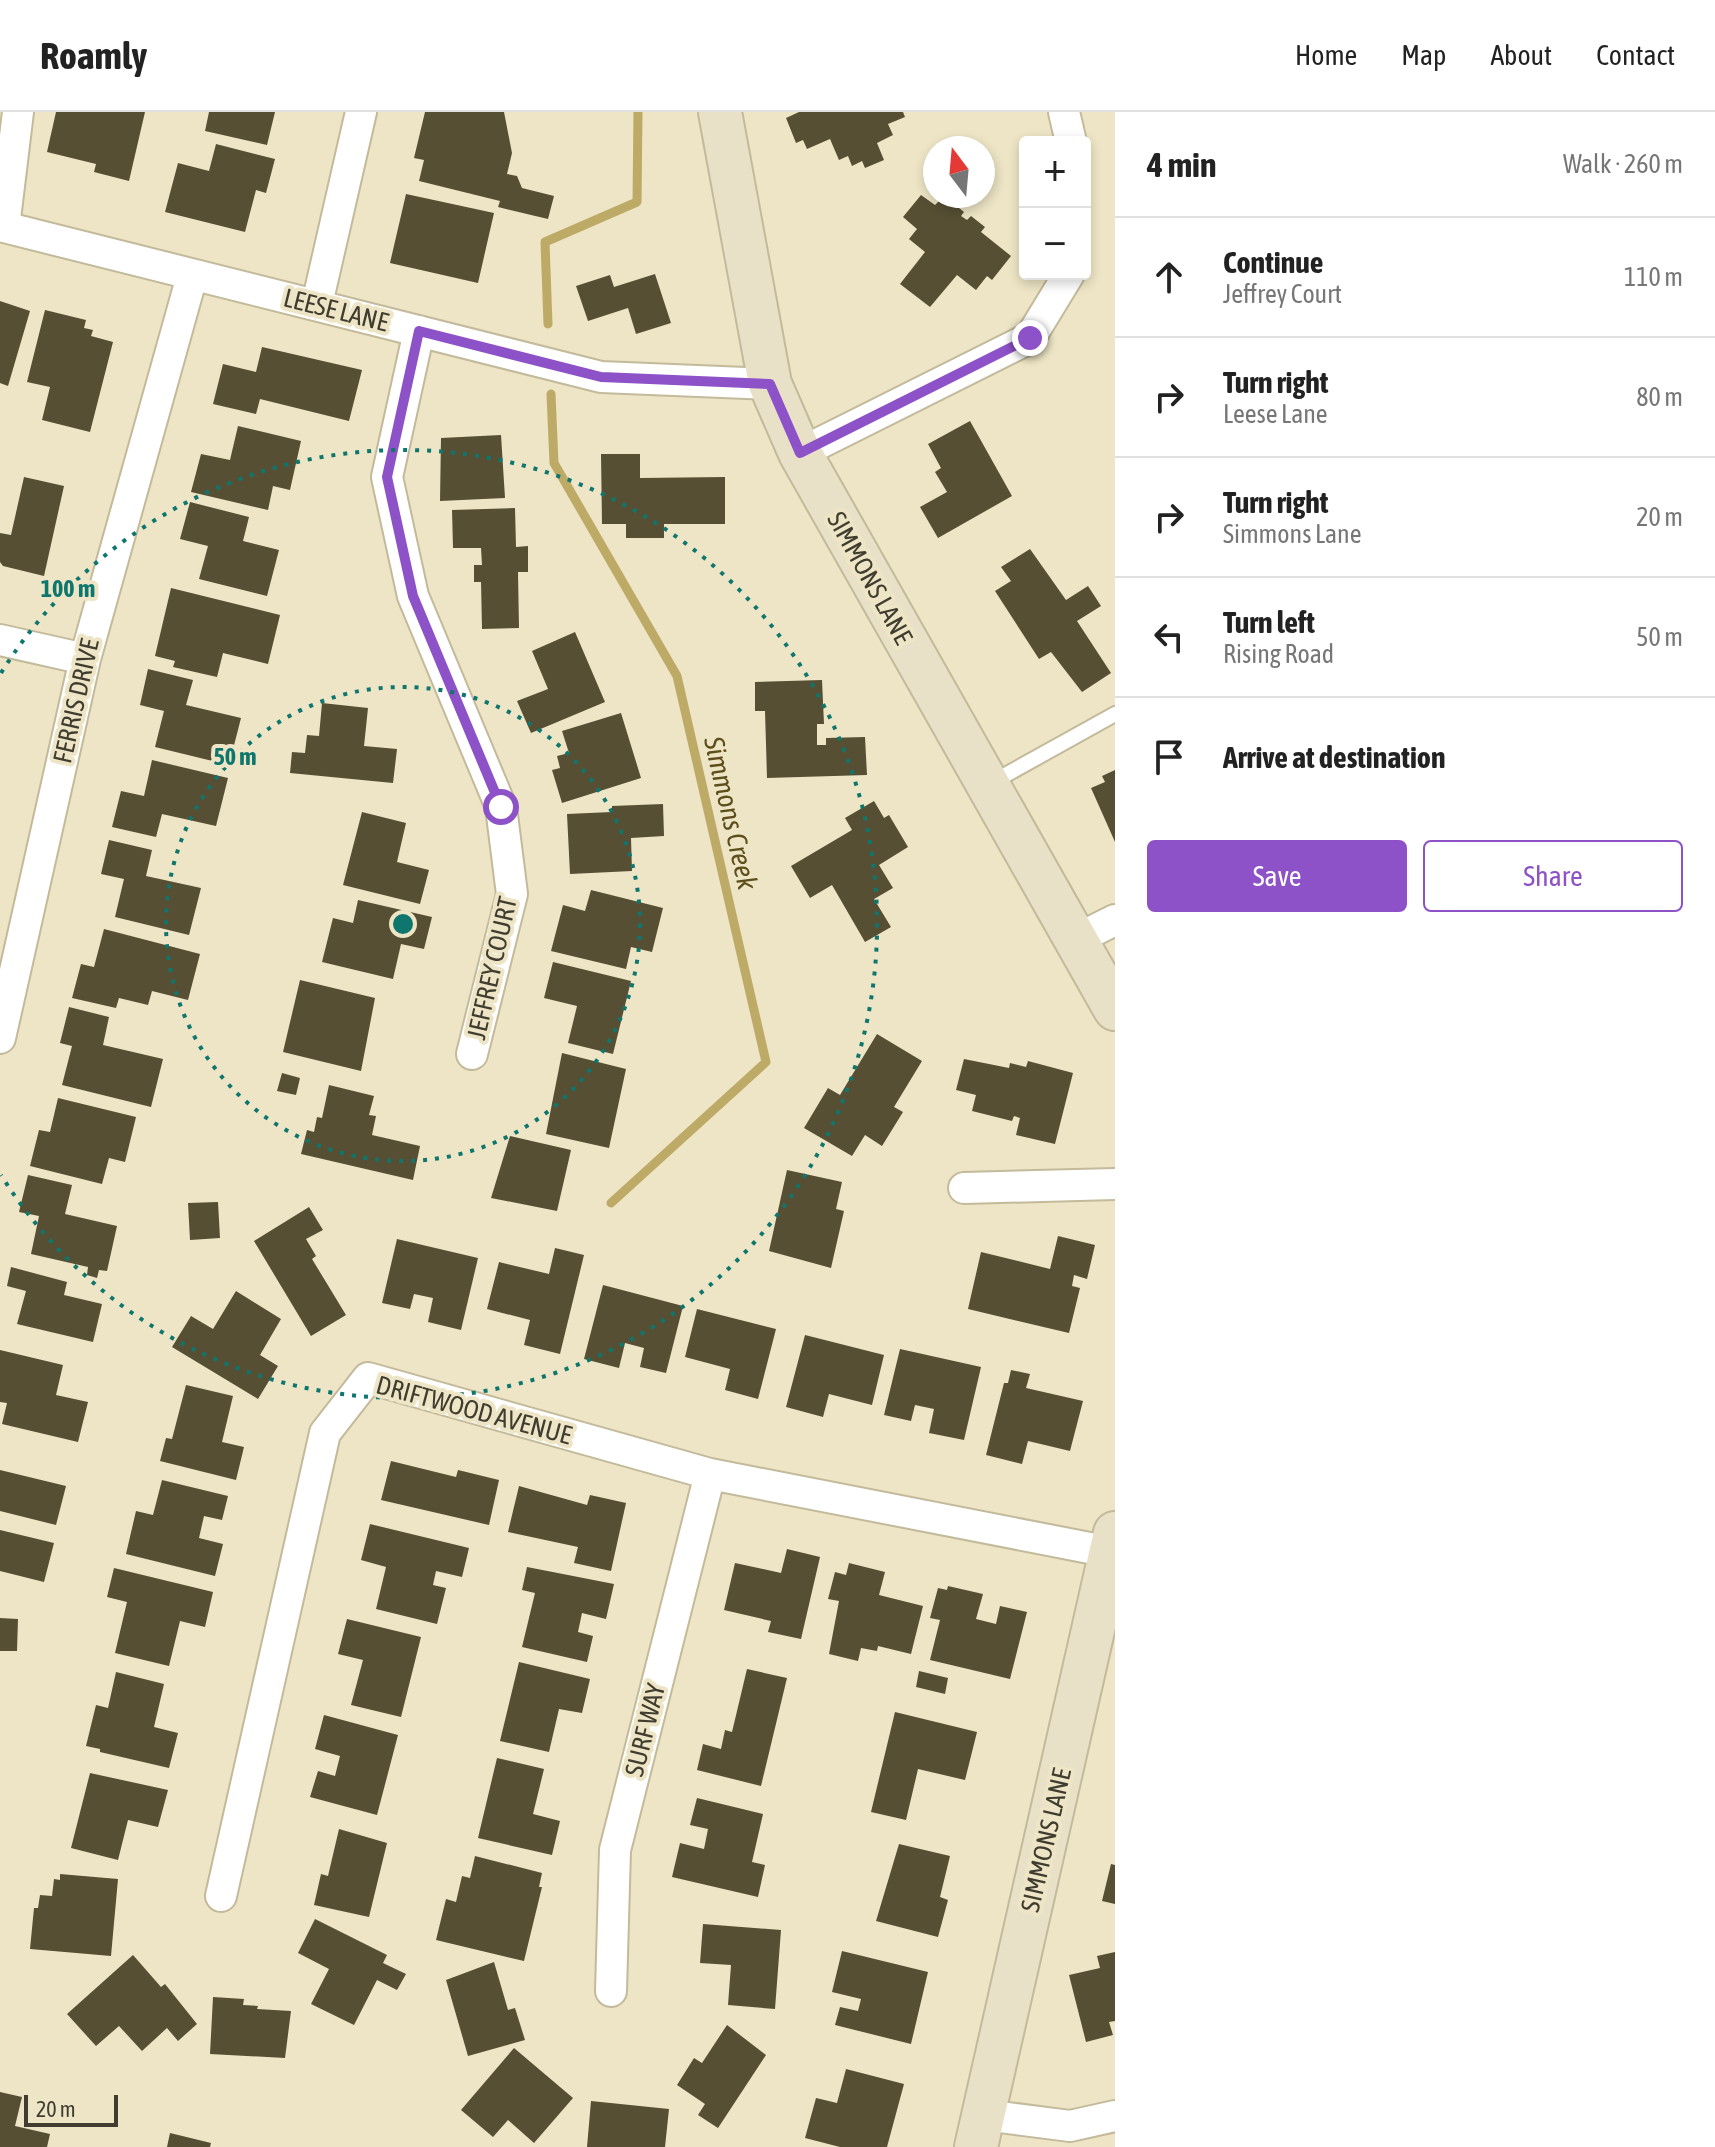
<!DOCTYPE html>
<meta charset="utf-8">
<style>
body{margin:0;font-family:"Asap Condensed",sans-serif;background:#f6f6f6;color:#222}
.controls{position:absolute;right:24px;top:24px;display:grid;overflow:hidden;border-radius:8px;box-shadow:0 4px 12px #0003}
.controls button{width:72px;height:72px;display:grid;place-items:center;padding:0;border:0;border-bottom:2px solid #e0e0e0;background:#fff;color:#222;font:40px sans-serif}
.compass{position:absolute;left:923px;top:24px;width:72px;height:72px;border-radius:50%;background:#fff;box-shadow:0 4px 12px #0003;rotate:344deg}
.scale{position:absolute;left:24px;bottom:20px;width:94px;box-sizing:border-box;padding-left:8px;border:4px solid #403d30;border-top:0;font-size:22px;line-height:28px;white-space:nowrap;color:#403d30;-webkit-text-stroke:6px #ede5c5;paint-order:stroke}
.stop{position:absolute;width:24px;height:24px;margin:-18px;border:6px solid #8d51c8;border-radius:50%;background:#fff}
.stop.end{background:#8d51c8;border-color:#fff;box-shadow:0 2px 8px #0008}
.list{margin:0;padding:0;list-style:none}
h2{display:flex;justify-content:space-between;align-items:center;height:104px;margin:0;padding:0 32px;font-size:34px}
h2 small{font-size:26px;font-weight:400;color:#767676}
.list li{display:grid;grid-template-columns:52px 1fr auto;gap:24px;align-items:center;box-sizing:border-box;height:120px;padding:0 32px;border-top:2px solid #e0e0e0}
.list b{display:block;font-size:30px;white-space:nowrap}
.list p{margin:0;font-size:26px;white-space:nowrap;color:#767676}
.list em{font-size:26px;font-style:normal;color:#767676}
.actions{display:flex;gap:16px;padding:24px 32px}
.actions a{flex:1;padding:18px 0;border:2px solid #8d51c8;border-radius:8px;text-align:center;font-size:28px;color:#8d51c8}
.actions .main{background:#8d51c8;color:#fff}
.icon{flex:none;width:44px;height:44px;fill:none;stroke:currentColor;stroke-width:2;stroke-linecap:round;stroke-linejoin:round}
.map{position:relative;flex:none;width:1115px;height:2035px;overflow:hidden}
header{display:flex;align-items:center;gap:48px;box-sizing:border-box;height:112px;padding:0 40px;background:#fff;border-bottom:2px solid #e0e0e0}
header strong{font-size:38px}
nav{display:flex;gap:44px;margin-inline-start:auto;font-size:28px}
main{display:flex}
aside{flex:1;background:#fff}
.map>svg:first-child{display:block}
</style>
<header>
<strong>Roamly</strong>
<nav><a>Home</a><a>Map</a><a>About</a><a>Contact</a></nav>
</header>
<main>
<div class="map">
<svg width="1115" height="2035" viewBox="0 0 1115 2035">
<rect width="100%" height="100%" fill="#ede5c5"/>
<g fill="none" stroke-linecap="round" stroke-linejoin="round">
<path stroke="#bdaa66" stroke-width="9" d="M 548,212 L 545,130 L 637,90 L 638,0
M 551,282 L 554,351 L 677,564 L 766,950 L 611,1091"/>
</g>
<path fill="#574f34" d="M 56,0 L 145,0 L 129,69 L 94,60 L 96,52 L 47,40 Z
M 209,0 L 275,0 L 267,33 L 205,19 Z
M 425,0 L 504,0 L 512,41 L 507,62 L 517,64 L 522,76 L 554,84 L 548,107 L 498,95 L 500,89 L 419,69 L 424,48 L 414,46 Z
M 799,0 L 903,0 L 905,5 L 888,12 L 893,23 L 877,31 L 884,48 L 865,56 L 862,49 L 852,54 L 848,44 L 839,48 L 830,27 L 807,37 L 803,28 L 796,31 L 786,6 Z
M 216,32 L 275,47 L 266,81 L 256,78 L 245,120 L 165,100 L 178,51 L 209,59 Z
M 406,82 L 494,101 L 478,171 L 390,151 Z
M 921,83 L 935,93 L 944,84 L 964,100 L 961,104 L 967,108 L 971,104 L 985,115 L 981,120 L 1011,144 L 992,168 L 987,164 L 976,178 L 957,163 L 930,195 L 900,172 L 925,140 L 909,127 L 917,117 L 903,105 Z
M 655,162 L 671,211 L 636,222 L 628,196 L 588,209 L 576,174 L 610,163 L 614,175 Z
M 0,189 L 30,199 L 8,274 L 0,271 Z
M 45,198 L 86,208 L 84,216 L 93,218 L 91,224 L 113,230 L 90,320 L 42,308 L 50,275 L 27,270 Z
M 262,235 L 362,258 L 349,309 L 260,287 L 256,302 L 213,292 L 223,252 L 256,260 Z
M 970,309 L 1012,384 L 938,426 L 920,395 L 947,380 L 935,360 L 941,356 L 928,332 Z
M 238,314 L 301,329 L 290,378 L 273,374 L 268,398 L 191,380 L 201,342 L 230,348 Z
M 501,323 L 505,386 L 440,389 L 441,326 Z
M 601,342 L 640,342 L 640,366 L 725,365 L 725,412 L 664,412 L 664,426 L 626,426 L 626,412 L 602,412 Z
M 24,365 L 64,374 L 44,464 L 3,454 L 0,450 L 0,421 L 11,423 Z
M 190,390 L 249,405 L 243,429 L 279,438 L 267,484 L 199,467 L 208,434 L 180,427 Z
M 515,396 L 516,435 L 528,434 L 528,460 L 518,460 L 519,516 L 482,517 L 481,470 L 474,470 L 474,453 L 482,453 L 481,436 L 453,436 L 452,398 Z
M 1030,437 L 1066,488 L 1088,474 L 1101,494 L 1077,509 L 1111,561 L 1082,580 L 1051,540 L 1039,547 L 995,479 L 1011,469 L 1001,455 Z
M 171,476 L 280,503 L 268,552 L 223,541 L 217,565 L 173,555 L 175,549 L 155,544 Z
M 575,520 L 605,590 L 531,621 L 517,589 L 548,577 L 532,539 Z
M 148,557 L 193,568 L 186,593 L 241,606 L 229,653 L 155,635 L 164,599 L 140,593 Z
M 822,568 L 824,612 L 817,612 L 817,633 L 826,633 L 826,626 L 865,625 L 867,663 L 767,666 L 765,599 L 755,599 L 755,570 Z
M 322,591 L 368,596 L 364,634 L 397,637 L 393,671 L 290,661 L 292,640 L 305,641 L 307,623 L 319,624 Z
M 621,601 L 641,666 L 562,691 L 552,658 L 560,656 L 557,644 L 569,641 L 562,619 Z
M 152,648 L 228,666 L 216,714 L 162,702 L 156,725 L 112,715 L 121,679 L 144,684 Z
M 1115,658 L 1115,730 L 1091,676 L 1105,670 L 1102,664 Z
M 874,689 L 884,706 L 889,703 L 908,735 L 879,753 L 893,776 L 874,787 L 891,815 L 865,830 L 832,773 L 810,786 L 791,754 L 852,718 L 845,706 Z
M 663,692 L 664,724 L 631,726 L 632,759 L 570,762 L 567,702 L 612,700 L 612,694 Z
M 362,700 L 406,711 L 397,750 L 429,758 L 420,792 L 343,773 Z
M 109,728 L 152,738 L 146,764 L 201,776 L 189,823 L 115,805 L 124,767 L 101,762 Z
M 591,778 L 663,796 L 652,840 L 631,835 L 626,857 L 551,839 L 563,793 L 585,799 Z
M 358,788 L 432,805 L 424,837 L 401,832 L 393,867 L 322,850 L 333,806 L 353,811 Z
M 104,817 L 200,842 L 188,888 L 152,879 L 148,893 L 119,886 L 116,896 L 72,886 L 81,852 L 94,855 Z
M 553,850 L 631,869 L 613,942 L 568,931 L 577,894 L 544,886 Z
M 300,868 L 375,886 L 361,959 L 283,940 Z
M 69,895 L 109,905 L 103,933 L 163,947 L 151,995 L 62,973 L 72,934 L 60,931 Z
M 877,922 L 922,949 L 894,995 L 903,1000 L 882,1034 L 865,1023 L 852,1044 L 804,1016 L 828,976 L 840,983 Z
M 562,941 L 626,957 L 609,1036 L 546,1022 Z
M 964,947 L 1009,956 L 1010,951 L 1026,955 L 1028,949 L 1073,961 L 1055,1032 L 1016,1023 L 1020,1006 L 1014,1004 L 1012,1009 L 972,999 L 976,983 L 956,978 Z
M 282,961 L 300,966 L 296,983 L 277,979 Z
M 329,973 L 374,984 L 369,1003 L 376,1004 L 372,1023 L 420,1034 L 413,1068 L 301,1042 L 307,1018 L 314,1020 L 317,1005 L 322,1006 Z
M 58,986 L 136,1005 L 125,1050 L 109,1046 L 102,1072 L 30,1054 L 39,1018 L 50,1020 Z
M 510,1024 L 571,1038 L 557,1099 L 491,1086 Z
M 787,1058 L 842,1070 L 836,1097 L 844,1099 L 831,1156 L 769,1139 Z
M 28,1063 L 72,1073 L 65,1102 L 117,1114 L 107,1159 L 99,1158 L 97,1166 L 87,1163 L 88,1155 L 31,1142 L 39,1104 L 19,1100 Z
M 218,1090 L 220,1126 L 190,1128 L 188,1091 Z
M 309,1095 L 323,1118 L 306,1127 L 316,1144 L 312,1147 L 346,1203 L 311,1224 L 254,1129 Z
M 1058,1124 L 1095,1133 L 1087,1167 L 1074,1163 L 1072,1174 L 1080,1176 L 1069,1221 L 968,1197 L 981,1140 L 1050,1157 Z
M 397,1127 L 478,1146 L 461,1218 L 428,1210 L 433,1186 L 414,1182 L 410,1197 L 382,1191 Z
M 555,1136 L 584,1143 L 560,1242 L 524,1233 L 530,1208 L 487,1197 L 499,1150 L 549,1162 Z
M 11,1155 L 67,1170 L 64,1183 L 102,1192 L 93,1230 L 17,1212 L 26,1179 L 7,1174 Z
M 603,1173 L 683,1194 L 666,1261 L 640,1255 L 644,1236 L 625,1231 L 619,1256 L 584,1247 Z
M 236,1179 L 281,1207 L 260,1243 L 278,1254 L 258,1287 L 172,1235 L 191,1204 L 213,1217 Z
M 697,1197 L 776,1217 L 758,1287 L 725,1278 L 730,1257 L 685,1245 Z
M 805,1223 L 884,1243 L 872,1293 L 829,1282 L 823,1305 L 786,1295 Z
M 900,1237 L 981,1255 L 964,1328 L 929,1321 L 934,1297 L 915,1293 L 911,1309 L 884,1303 Z
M 0,1238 L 63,1253 L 56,1283 L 88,1290 L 78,1330 L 2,1312 L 7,1291 L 0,1290 Z
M 1011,1258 L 1030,1262 L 1026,1276 L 1083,1289 L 1070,1339 L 1028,1329 L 1022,1352 L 986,1343 L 1004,1271 L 1008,1271 Z
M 186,1273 L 233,1284 L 222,1330 L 244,1335 L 236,1368 L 160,1349 L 166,1326 L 172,1327 Z
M 391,1349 L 456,1365 L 458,1358 L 499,1368 L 489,1413 L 381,1388 Z
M 0,1358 L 66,1374 L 56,1413 L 0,1399 Z
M 162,1368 L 228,1384 L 222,1408 L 204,1404 L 199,1426 L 223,1432 L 215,1464 L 126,1442 L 136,1399 L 153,1403 Z
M 519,1374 L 587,1393 L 590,1383 L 626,1391 L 611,1459 L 574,1451 L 578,1435 L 508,1420 Z
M 370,1412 L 469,1436 L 462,1465 L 436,1459 L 433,1473 L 446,1476 L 437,1512 L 376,1497 L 386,1455 L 361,1448 Z
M 0,1418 L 54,1431 L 44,1470 L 0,1459 Z
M 787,1437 L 820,1445 L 801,1527 L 768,1520 L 771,1509 L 724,1498 L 735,1451 L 781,1461 Z
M 849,1451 L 885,1460 L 879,1483 L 923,1494 L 911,1542 L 878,1534 L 877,1539 L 861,1536 L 858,1549 L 829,1542 L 839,1489 L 828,1487 L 835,1460 L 846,1463 Z
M 527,1455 L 614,1472 L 606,1507 L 582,1501 L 578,1520 L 593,1524 L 587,1550 L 522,1535 L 535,1481 L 522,1478 Z
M 114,1456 L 213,1480 L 205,1515 L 180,1509 L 169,1554 L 115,1541 L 127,1490 L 107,1485 Z
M 948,1474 L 983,1482 L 976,1507 L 996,1512 L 1000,1494 L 1027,1500 L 1010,1567 L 930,1548 L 940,1508 L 930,1506 L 938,1476 L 947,1478 Z
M 0,1506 L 18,1507 L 17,1539 L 0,1539 Z
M 347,1507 L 421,1525 L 401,1605 L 351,1593 L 363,1548 L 338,1542 Z
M 519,1550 L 590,1567 L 582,1601 L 559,1597 L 549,1640 L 500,1629 Z
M 747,1557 L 787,1566 L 761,1674 L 697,1658 L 703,1632 L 721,1637 L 725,1618 L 732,1620 Z
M 919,1559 L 948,1566 L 945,1582 L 916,1575 Z
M 116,1560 L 164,1572 L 154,1615 L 178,1621 L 169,1656 L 100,1640 L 100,1637 L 86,1634 L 96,1593 L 108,1596 Z
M 895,1600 L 977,1620 L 965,1668 L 918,1657 L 906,1708 L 871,1700 Z
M 324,1603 L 398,1623 L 377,1703 L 310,1685 L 318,1659 L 335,1664 L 340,1644 L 315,1637 Z
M 497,1646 L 544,1657 L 533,1702 L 560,1709 L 552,1743 L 478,1726 Z
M 90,1661 L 168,1678 L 158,1715 L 128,1708 L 118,1748 L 71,1736 Z
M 697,1686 L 763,1702 L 752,1750 L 765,1753 L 758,1785 L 672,1765 L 680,1731 L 704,1737 L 708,1717 L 690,1713 Z
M 339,1717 L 387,1731 L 369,1805 L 314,1793 L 321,1762 L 328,1764 Z
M 899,1732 L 950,1744 L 940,1785 L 948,1788 L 938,1825 L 876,1809 Z
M 475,1744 L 542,1761 L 539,1775 L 542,1775 L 524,1849 L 436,1828 L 446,1787 L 456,1790 L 462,1764 L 470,1766 Z
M 1111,1752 L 1115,1753 L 1115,1792 L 1102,1789 Z
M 60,1762 L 118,1767 L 111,1844 L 30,1837 L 34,1796 L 38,1796 L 40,1783 L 52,1784 L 54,1767 L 60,1768 Z
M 315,1807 L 387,1843 L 383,1851 L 406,1862 L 397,1878 L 377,1868 L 354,1913 L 311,1892 L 329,1857 L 298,1841 Z
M 703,1812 L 781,1818 L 775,1897 L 728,1893 L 731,1853 L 700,1851 Z
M 842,1839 L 928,1860 L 911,1932 L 835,1913 L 840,1895 L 858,1899 L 861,1887 L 832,1880 Z
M 1115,1840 L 1115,1909 L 1109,1910 L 1113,1923 L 1086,1930 L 1069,1863 L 1100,1856 L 1097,1844 Z
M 133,1843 L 161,1875 L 165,1872 L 197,1912 L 178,1929 L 167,1916 L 142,1939 L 119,1914 L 96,1934 L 67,1902 Z
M 494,1850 L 508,1898 L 515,1896 L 525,1928 L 468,1944 L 446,1868 Z
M 213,1885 L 244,1887 L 243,1893 L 258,1894 L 257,1897 L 291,1899 L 285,1946 L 210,1942 Z
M 727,1913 L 766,1943 L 718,2016 L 698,2003 L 705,1992 L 677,1973 L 694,1946 L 702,1951 Z
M 514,1936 L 573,1986 L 534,2031 L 508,2008 L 493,2025 L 461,1998 Z
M 846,1957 L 904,1972 L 887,2035 L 840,2035 L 805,2026 L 816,1986 L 837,1991 Z
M 0,1980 L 22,1985 L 15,2014 L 50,2022 L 47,2035 L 0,2035 Z
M 591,1989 L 669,1997 L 665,2035 L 587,2035 Z
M 170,2021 L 211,2031 L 210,2035 L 167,2035 Z"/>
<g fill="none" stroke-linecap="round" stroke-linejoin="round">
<g stroke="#c3ba9b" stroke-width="18">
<path id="lane" d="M 991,671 L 1115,602"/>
</g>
<g stroke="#c3ba9b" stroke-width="34">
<path id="street" d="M 1064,0 L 1071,30
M 0,114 L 601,265 L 770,272
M 4,115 L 18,0
M 317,192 L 361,0
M 419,219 L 387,365 L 413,484 L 501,695 L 512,782 L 472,942
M 800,341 L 1030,226 L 1069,162
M 0,528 L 85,547
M 1075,828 L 1115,808
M 0,926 L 85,547 L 192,164
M 964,1076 L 1115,1072
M 221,1784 L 325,1321 L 368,1266 L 710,1362 L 1110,1440
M 611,1879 L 615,1738 L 710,1362
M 985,2003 L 1070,2014 L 1115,2004"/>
</g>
<g stroke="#c3ba9b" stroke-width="46">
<path id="secondary" d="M 720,0 L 770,272 L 800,341 L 1115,897
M 976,2035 L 1115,1421"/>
</g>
<use href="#lane" stroke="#fff" stroke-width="14"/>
<use href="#street" stroke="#fff" stroke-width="30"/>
<use href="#secondary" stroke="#e8e1c8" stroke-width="42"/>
</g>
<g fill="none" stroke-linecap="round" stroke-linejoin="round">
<path stroke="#8d51c8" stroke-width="10" d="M 501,695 L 413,484 L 387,365 L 419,219 L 601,265 L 770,272 L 800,341 L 1030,226"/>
</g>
<g fill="none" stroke="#0f766e" stroke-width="4" stroke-dasharray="4 8">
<circle cx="403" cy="812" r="237"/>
<path d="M1 561A474 474 0 1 1 1 1063"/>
</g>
<g text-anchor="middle" stroke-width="8" stroke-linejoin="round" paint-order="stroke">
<g font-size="26" fill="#403d30" stroke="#ede5c5">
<text transform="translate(336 198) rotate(14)" y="9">LEESE LANE</text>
<text transform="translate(870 466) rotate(61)" y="9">SIMMONS LANE</text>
<text transform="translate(76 589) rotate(-77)" y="9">FERRIS DRIVE</text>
<text transform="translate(492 856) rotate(-77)" y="9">JEFFREY COURT</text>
<text transform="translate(474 1298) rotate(15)" y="9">DRIFTWOOD AVENUE</text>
<text transform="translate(645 1618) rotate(-76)" y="9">SURF WAY</text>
<text transform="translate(1046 1728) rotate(-77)" y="9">SIMMONS LANE</text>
</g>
<g font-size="28" font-style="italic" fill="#5d4f1b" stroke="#ede5c5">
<text transform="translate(731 701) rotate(77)" y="10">Simmons Creek</text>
</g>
</g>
<circle cx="403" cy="812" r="12" fill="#0f766e" stroke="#ede5c5" stroke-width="4"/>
<g font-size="24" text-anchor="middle" font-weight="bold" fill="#0f766e" stroke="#ede5c5" stroke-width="8" stroke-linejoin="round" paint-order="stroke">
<text x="68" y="485">100 m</text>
<text x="235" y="653">50 m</text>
</g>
</svg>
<div class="controls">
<button>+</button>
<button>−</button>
</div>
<svg class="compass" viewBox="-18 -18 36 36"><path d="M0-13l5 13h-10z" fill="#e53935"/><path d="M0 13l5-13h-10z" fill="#767676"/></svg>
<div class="scale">20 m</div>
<div class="stop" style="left:501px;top:695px"></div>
<div class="stop end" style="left:1030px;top:226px"></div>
</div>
<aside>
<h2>4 min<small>Walk · 260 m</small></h2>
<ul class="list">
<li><svg class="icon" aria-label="ahead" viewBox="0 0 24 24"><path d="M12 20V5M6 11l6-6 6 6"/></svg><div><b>Continue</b><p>Jeffrey Court</p></div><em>110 m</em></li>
<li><svg class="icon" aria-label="right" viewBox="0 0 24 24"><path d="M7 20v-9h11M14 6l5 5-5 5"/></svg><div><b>Turn right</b><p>Leese Lane</p></div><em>80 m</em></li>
<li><svg class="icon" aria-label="right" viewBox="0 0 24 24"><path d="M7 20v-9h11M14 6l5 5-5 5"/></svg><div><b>Turn right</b><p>Simmons Lane</p></div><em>20 m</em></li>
<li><svg class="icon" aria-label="left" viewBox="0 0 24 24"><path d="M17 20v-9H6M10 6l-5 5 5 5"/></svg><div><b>Turn left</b><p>Rising Road</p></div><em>50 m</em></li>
<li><svg class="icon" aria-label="arrive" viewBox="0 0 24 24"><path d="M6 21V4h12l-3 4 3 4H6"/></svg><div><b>Arrive at destination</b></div></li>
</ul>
<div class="actions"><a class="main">Save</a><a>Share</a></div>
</aside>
</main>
